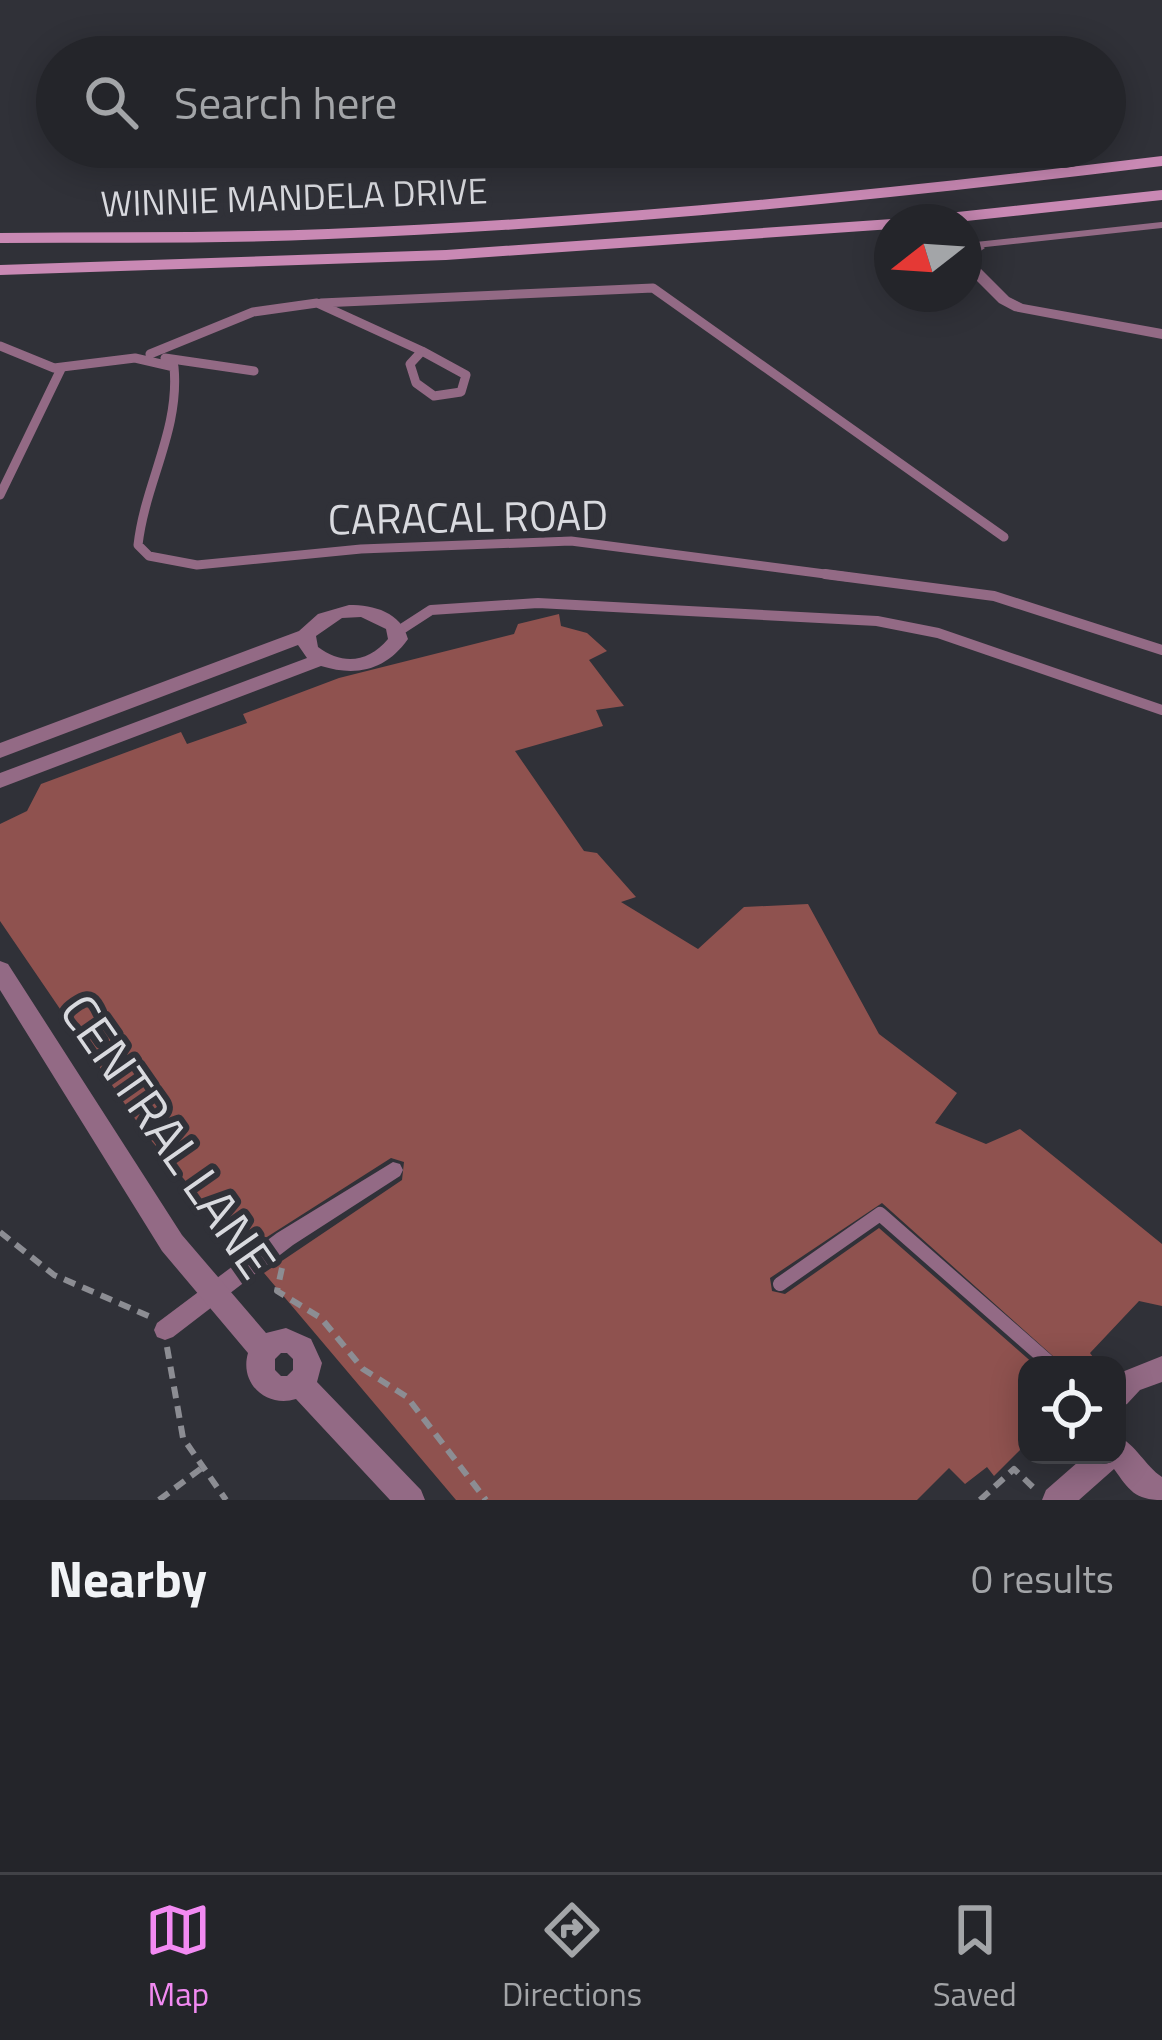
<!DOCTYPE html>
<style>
body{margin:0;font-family:"Titillium Web",sans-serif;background:#2c2d32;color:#f1f3f6}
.controls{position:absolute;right:36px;bottom:36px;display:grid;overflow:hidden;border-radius:24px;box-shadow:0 6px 30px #0003}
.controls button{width:108px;height:108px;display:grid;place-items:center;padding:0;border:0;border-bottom:3px solid #414247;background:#24252a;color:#f1f3f6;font:60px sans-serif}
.compass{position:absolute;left:874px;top:204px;width:108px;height:108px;border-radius:50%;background:#24252a;box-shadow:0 6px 30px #0003;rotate:253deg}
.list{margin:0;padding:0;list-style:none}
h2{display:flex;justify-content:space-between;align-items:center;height:156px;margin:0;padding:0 48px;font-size:51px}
h2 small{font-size:39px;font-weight:400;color:#a3a5a8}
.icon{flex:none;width:66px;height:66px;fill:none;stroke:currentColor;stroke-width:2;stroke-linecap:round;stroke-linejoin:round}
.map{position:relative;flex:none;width:1162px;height:1500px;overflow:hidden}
.search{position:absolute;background:#24252a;box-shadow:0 6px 30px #0003;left:36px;right:36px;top:36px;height:132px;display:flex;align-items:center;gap:30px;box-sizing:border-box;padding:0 42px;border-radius:66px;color:#a3a5a8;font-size:45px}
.sheet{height:372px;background:#24252a}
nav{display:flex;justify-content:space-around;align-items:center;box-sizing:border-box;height:168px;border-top:3px solid #414247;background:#24252a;font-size:33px;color:#a3a5a8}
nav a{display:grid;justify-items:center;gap:6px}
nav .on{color:#f28af2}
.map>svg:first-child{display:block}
</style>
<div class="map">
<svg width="1162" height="1500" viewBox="0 0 1162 1500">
<rect width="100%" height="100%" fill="#303138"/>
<path fill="#8f524f" d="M 559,614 L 561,626 L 587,633 L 607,651 L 589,660 L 624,706 L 596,710 L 603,726 L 515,751 L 584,851 L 597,853 L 636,897 L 621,902 L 698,949 L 744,907 L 808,904 L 879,1034 L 957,1093 L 935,1123 L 986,1144 L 1020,1129 L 1162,1244 L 1162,1306 L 1139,1301 L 1090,1353 L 1099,1365 L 1063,1365 L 882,1203 L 770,1278 L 772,1291 L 785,1294 L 879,1228 L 1035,1365 L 1027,1365 L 1027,1443 L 994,1476 L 987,1467 L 965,1484 L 949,1468 L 917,1500 L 456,1500 L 264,1273 L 402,1180 L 404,1162 L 391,1158 L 245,1251 L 144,1132 L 0,921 L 0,824 L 27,811 L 41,784 L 181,732 L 187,744 L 247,723 L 243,714 L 339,678 L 514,634 L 518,624 Z"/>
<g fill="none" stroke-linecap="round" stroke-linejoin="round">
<path stroke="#8c8d93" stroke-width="6" stroke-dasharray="12 8" stroke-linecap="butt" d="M 0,1232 L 54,1275 L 151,1317
M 282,1268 L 277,1291 L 321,1318 L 363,1369 L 407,1397 L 486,1500
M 167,1347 L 183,1438 L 226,1500
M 159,1500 L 203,1467
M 980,1500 L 1014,1469 L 1037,1491"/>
<path stroke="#936a85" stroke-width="6" d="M 976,245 L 1162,225"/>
<path stroke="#936a85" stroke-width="9" d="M 321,303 L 653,288 L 1004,537
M 0,346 L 54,368 L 135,358 L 174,367 C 180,430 145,483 138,545 L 149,556 L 197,565 L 361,549 L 571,541 L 848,577
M 422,351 L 466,375 L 461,392 L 434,396 L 416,383 L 410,364 Z
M 150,354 L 253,312 L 317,303 L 422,351
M 165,358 L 254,371
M 0,495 L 61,369"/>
<path stroke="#936a85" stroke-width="10" d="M 825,574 L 994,596 L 1162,650
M 397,632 L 431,610 L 538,603 L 877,621 L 938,633 L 1162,710"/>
<path stroke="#936a85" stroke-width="14" d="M 780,1284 L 880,1214 L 1052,1365"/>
<path fill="#936a85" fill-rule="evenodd" d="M 393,1162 L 400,1164 L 403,1170 L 400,1176 L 293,1245 L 173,1337 L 165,1340 L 157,1337 L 154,1330 L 157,1323 L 277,1233 Z"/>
<path fill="#936a85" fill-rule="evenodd" d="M 964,236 L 985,248 L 970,258 L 1009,297 L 1023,304 L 1162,329 L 1162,339 L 1014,311 L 999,303 L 964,268 L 964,249 L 967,248 Z
M 349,605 C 374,605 401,612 408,639 C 386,670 357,677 321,666 L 0,788 L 0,773 L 307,658 L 298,645 L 0,758 L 0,743 L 299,631 L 318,614 ZM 361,617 L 386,629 L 388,639 C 368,663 342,665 318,647 L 316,636 L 342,618 Z
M 0,961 L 8,964 L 182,1235 L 266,1333 L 286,1328 L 311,1339 L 322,1363 L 317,1382 L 421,1490 L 425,1500 L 390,1500 L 296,1399 C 267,1408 239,1384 248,1353 L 162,1251 L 0,990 ZM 281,1353 L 287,1353 L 293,1359 L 293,1370 L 287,1376 L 281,1376 L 275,1370 L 275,1359 Z
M 1162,1356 L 1162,1382 L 1140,1390 L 1127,1404 L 1117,1408 L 1117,1374 Z
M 1117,1436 C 1136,1444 1145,1466 1162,1477 L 1162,1500 C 1135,1500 1129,1490 1114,1469 L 1079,1500 L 1042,1500 L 1046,1490 L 1086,1455 L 1117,1455 Z"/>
<path fill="#c989b4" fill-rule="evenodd" d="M 1162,156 L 1162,166 C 885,200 607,228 328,239 C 219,244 109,242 0,243 L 0,233 C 109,232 219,233 328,229 C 607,218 885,190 1162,156 Z
M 1162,190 L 1162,200 L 957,222 L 903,222 L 911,217 Z
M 892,219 L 899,222 L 892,222 L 892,229 L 446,260 L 0,275 L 0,265 L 446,250 Z"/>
</g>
<g text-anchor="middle" stroke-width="12" stroke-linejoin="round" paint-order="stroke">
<g font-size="36" fill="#d9dadf" stroke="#303138">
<text transform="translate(294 197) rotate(-2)" y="13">WINNIE MANDELA DRIVE</text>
</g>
<g font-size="42" fill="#d9dadf" stroke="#303138">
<text transform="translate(468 517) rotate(-1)" y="15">CARACAL ROAD</text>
</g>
<g font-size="51" fill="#d9dadf" stroke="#303138">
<text transform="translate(168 1136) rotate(55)" y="18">CENTRAL LANE</text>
</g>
</g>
</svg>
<div class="controls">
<button><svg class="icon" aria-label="locate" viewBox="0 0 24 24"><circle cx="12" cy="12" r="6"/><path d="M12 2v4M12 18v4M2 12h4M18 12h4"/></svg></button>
</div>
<svg class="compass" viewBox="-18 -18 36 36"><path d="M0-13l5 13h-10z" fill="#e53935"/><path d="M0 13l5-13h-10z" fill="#a3a5a8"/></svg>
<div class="search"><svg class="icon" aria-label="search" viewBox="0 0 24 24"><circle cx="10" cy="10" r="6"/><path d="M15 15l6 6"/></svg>Search here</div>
</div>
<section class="sheet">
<h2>Nearby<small>0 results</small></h2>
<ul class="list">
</ul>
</section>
<nav>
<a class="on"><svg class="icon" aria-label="map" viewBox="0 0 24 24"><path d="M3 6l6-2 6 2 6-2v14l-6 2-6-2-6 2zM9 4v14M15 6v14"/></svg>Map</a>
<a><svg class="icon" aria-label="directions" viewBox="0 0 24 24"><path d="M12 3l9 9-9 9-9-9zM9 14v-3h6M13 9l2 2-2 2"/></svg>Directions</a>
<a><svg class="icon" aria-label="saved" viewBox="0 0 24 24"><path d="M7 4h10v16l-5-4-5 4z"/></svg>Saved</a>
</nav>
